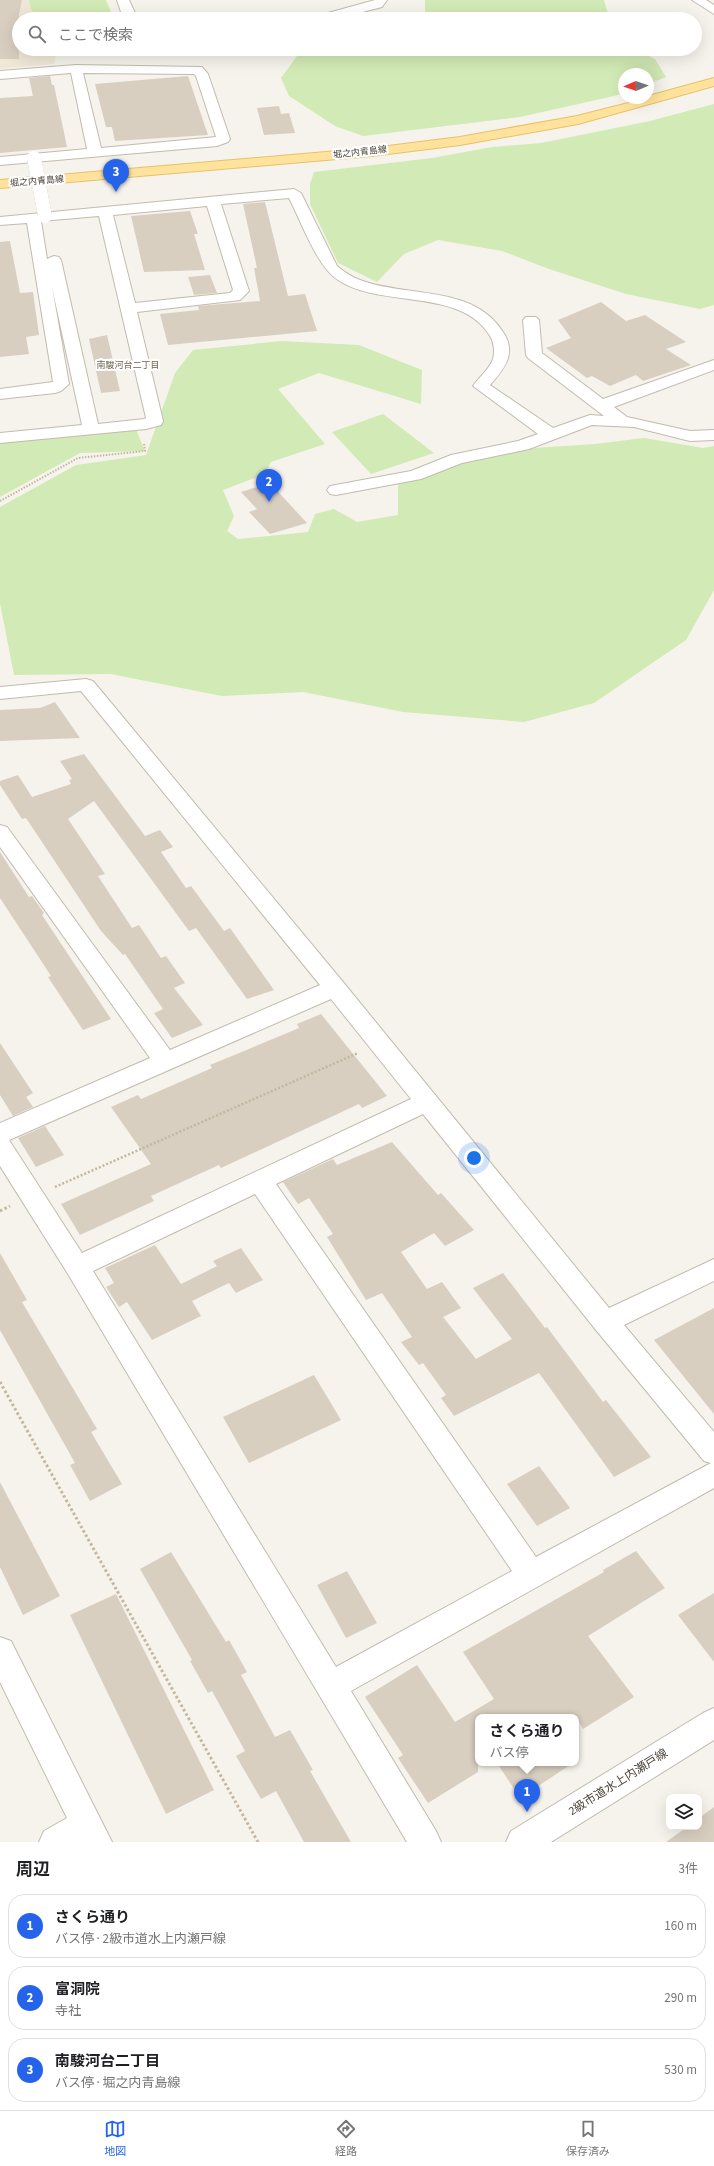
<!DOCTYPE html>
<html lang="ja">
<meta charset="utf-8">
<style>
body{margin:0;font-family:"Source Sans 3","Noto Sans JP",sans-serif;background:#f2f2f2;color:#202124}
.controls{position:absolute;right:12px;bottom:12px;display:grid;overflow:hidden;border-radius:8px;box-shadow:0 4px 16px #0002}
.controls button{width:36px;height:36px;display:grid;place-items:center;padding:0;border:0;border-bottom:1px solid #e0e0e0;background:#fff;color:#202124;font:20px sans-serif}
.compass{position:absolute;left:618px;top:68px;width:36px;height:36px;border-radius:50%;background:#fff;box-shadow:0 4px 16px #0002;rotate:268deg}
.you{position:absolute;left:474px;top:1158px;width:14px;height:14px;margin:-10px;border:3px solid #fff;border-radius:50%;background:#1a73e8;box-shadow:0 0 0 6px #1a73e833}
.badge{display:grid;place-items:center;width:26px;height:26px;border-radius:50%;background:#2563eb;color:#fff;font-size:13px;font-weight:700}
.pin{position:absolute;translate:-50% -33px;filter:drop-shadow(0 1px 2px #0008)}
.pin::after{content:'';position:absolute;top:21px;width:14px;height:12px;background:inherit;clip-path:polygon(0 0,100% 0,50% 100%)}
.popup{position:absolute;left:475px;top:1714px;width:104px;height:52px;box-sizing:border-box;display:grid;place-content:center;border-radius:8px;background:#fff;filter:drop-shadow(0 1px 3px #0005);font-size:13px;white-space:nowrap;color:#757577}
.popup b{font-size:15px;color:#202124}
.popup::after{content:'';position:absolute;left:50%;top:100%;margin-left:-8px;border:8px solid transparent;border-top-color:#fff}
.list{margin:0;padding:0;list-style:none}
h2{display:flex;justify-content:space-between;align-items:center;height:52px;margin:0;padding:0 16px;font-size:17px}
h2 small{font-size:13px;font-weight:400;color:#757577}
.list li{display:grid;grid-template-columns:26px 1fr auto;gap:12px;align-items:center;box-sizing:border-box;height:64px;margin:0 8px 8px;padding:0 8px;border:1px solid #e0e0e0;border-radius:16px}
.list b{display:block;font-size:15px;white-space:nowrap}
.list p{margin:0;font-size:13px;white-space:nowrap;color:#757577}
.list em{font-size:13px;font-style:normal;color:#757577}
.icon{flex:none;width:22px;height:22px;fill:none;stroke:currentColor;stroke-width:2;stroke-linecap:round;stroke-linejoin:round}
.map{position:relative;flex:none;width:714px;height:1842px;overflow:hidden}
.search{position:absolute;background:#fff;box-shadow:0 4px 16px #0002;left:12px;right:12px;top:12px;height:44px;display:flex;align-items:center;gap:10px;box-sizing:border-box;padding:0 14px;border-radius:22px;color:#757577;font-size:15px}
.sheet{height:268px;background:#fff}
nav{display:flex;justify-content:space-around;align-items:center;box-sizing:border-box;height:56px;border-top:1px solid #e0e0e0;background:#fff;font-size:11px;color:#757577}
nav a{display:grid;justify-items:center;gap:2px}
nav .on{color:#2563eb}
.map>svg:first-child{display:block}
</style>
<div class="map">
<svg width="714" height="1842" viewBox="0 0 714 1842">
<rect width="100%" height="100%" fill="#f6f3ec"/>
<path fill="#efe8d6" d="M 0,0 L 68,0 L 64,19 L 19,19 L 19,49 L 57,49 L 54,64 L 0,69 Z"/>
<path fill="#d2eab5" d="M 29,0 L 106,0 L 114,19 L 34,19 Z
M 425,0 L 604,0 L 608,14 L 613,19 L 414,19 L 425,17 Z
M 312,49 L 634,49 L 655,59 L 666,77 L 648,84 L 648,74 L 624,74 L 624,93 L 614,96 L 520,117 L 363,136 L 335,126 L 289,96 L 281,78 L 297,56 Z
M 714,104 L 714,305 L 700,309 L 626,294 L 549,269 L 502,251 L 438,240 L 404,254 L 377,282 L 338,263 L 310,204 L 310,184 L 314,172 L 432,158 L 492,147 L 541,143 L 650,121 Z
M 282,341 L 359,345 L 422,370 L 421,404 L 319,373 L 278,389 L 325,444 L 271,462 L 265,474 L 223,490 L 234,516 L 227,531 L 238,539 L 308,532 L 315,514 L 334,509 L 357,522 L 398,515 L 398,475 L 458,453 L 595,444 L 644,438 L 703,448 L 714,446 L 714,590 L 686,640 L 594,703 L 524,722 L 403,712 L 303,692 L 222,696 L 111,674 L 14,675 L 0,603 L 0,507 L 76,465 L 146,455 L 175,373 L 193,350 Z
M 383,414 L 434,453 L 371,474 L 332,432 Z
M 135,427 L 145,451 L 80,453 L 0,497 L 0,443 Z"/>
<path fill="#d8cfc1" d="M 0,0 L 22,0 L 19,14 L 19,59 L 0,59 Z
M 50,76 L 52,85 L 54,85 L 67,147 L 0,153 L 0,98 L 33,96 L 29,78 Z
M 188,76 L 208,135 L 115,141 L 112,127 L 106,127 L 95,84 Z
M 279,106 L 281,114 L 289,113 L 295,133 L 264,135 L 257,108 Z
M 265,202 L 288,296 L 305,294 L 317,331 L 168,345 L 160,314 L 199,310 L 198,306 L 260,301 L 254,268 L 257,268 L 243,204 Z
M 190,211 L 198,234 L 194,234 L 205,270 L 144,272 L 131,216 Z
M 10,241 L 20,293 L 33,292 L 39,335 L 26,337 L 29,354 L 0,357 L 0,242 Z
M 210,275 L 217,293 L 194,295 L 188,277 Z
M 601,302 L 626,321 L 645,315 L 686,342 L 666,349 L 691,365 L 643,381 L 636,375 L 610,386 L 592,376 L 587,378 L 546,348 L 571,338 L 558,320 Z
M 107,335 L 120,391 L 101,393 L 89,339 Z
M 270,483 L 307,523 L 270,534 L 249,512 L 257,509 L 241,492 Z
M 55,702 L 80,738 L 0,741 L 0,710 L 40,708 Z
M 84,754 L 145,836 L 160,830 L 173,847 L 161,852 L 186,888 L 191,886 L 224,931 L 230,928 L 274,990 L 247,999 L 196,928 L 189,931 L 94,801 L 68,819 L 105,874 L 98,876 L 132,928 L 139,925 L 161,958 L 166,956 L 185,983 L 174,988 L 203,1025 L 172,1038 L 154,1013 L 163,1009 L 125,954 L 123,955 L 101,931 L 26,818 L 22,819 L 0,785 L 0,781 L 18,775 L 32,797 L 71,784 L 69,780 L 72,779 L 60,761 Z
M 0,852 L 29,897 L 32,896 L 44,913 L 42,915 L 111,1019 L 83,1030 L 48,977 L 51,976 L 0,898 Z
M 321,1014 L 387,1096 L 362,1108 L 359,1104 L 221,1168 L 219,1165 L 151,1196 L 154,1201 L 80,1235 L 61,1204 L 151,1164 L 111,1107 L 138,1095 L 141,1099 L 212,1068 L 210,1065 L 299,1028 L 297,1024 Z
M 0,1043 L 33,1093 L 26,1097 L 33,1107 L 13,1116 L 0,1095 Z
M 45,1126 L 64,1155 L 36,1167 L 18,1138 Z
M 392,1142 L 438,1195 L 441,1193 L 474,1230 L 445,1246 L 434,1233 L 401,1252 L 427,1289 L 442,1282 L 461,1308 L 443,1317 L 476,1359 L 512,1339 L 473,1288 L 503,1273 L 545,1328 L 547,1327 L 603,1402 L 606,1400 L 651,1457 L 614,1477 L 539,1373 L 454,1416 L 441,1398 L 446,1395 L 423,1363 L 419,1365 L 401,1342 L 412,1337 L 382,1293 L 366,1300 L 327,1237 L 333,1234 L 309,1198 L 298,1204 L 283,1182 L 333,1159 L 337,1165 Z
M 155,1245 L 181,1284 L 217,1266 L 213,1261 L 241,1248 L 263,1280 L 236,1293 L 229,1283 L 192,1301 L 201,1316 L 152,1340 L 127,1302 L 119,1307 L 106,1287 L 114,1283 L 105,1268 Z
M 0,1253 L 27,1300 L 22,1302 L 97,1429 L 91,1432 L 122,1484 L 90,1501 L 70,1465 L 75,1463 L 0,1330 Z
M 714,1308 L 714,1414 L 654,1340 Z
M 314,1375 L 341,1420 L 249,1463 L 223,1417 Z
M 539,1466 L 570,1508 L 537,1526 L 507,1484 Z
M 0,1482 L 60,1596 L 23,1615 L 0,1567 Z
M 636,1551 L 665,1588 L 588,1636 L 634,1697 L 583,1729 L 576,1717 L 478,1717 L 478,1772 L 428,1803 L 398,1758 L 403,1755 L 365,1697 L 417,1665 L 455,1722 L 494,1699 L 463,1652 L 604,1572 L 603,1570 Z
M 171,1552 L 226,1642 L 229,1640 L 247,1672 L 241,1675 L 275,1737 L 290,1730 L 313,1770 L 310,1771 L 351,1842 L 304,1842 L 276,1791 L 261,1799 L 236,1756 L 245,1751 L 212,1691 L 208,1693 L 190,1661 L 192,1660 L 140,1569 Z
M 347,1571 L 377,1623 L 346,1638 L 317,1585 Z
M 714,1593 L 714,1662 L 678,1615 Z
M 116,1594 L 214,1790 L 166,1814 L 70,1615 Z
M 497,1763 L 573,1763 L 520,1798 Z
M 714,1807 L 714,1842 L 666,1842 L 687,1827 L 699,1827 L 699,1818 Z"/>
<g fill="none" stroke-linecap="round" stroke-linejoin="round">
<g stroke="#c2bbae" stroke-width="2">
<path id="minor" d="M 117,0 L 129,0 L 135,13 L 212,15 L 218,19 L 127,19 L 121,12 Z
M 375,0 L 387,0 L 382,7 L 335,19 L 315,19 L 317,16 Z
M 692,0 L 706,0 L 714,5 L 714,14 Z
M 76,65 L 202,67 L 208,74 L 230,139 L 228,142 L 217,146 L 0,165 L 0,157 L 87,149 L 71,73 L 0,79 L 0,71 ZM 83,73 L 194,74 L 196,76 L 216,137 L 101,148 Z
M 294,189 L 301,193 L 337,266 C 344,272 352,277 360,280 C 407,298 473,284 503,332 C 517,353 505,368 490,385 L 553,428 L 590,415 L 604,416 L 528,358 L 526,355 L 523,320 L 526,317 L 536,317 L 539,320 L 542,353 L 603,399 L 714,360 L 714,370 L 614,407 L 627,417 L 690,431 L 714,430 L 714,440 L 690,441 L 634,427 L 592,425 L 529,449 L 462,463 L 421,479 L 336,495 L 330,494 L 327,490 L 330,486 L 411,471 L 451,455 L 518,441 L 538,434 L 473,386 C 479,377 489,370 493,359 C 495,352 494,342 490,336 C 461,287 381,309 338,280 C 317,267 301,221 289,198 L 221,204 L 249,291 L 240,300 L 137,312 L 163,421 L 161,425 L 146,429 L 0,443 L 0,433 L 82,425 L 52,287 L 69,384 L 61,391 L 55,393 L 0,399 L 0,389 L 53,382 L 27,223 L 0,225 L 0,217 ZM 207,206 L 233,290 L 230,293 L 135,303 L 113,215 ZM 99,216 L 146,418 L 144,419 L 98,424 L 61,260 L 59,257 L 54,256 L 47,259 L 41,221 Z
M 86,679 L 93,681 L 343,982 L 609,1308 L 714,1259 L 714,1281 L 624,1325 L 714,1432 L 714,1488 L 351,1691 L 436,1831 L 441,1842 L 407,1842 L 68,1274 L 0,1166 L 0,1123 L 150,1058 L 0,847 L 0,825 L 7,827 L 170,1050 L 320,985 L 81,691 L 0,699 L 0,687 ZM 331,999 L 411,1099 L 82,1253 L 9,1140 ZM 423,1114 L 596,1330 L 704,1461 L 711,1463 L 536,1557 L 276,1184 ZM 255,1194 L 512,1571 L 336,1667 L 93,1271 Z
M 0,1637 L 11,1641 L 112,1842 L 39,1842 L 44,1831 L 67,1818 L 0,1682 Z
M 714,1708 L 714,1740 L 551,1842 L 506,1842 L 511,1831 L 703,1713 Z"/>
</g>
<g stroke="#e6c16a" stroke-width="2">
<path id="major" d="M 714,78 L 714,86 L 578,124 L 460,145 L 372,156 L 0,188 L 0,180 L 372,148 L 460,137 L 577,116 L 648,98 L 648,96 Z"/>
</g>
<path stroke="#c4b79f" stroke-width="1.5" stroke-dasharray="1 1" stroke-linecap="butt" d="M 150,53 L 156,49"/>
<path stroke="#c4b79f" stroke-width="2" stroke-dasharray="1.5 1.5" stroke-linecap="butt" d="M 0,501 L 78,458 L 145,451 L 144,443"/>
<path stroke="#c4b79f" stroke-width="2.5" stroke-dasharray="2 2" stroke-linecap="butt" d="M 55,1187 L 358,1053"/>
<path stroke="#c4b79f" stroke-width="3" stroke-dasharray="2.5 2.5" stroke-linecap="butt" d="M 0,1211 L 10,1206
M 0,1382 L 258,1842"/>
<use href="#minor" fill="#fff" fill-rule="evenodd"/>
<use href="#major" fill="#ffe39c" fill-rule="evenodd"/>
<g stroke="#c2bbae" stroke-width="14" stroke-linecap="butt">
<path id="minor-bridge" d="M 34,158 L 45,216"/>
</g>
<use href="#minor-bridge" stroke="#fff" stroke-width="14"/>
</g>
<g text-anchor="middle" stroke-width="4" stroke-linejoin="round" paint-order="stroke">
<g font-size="9" fill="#4b4439" stroke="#fff">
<text transform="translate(360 152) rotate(-6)" y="3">堀之内青島線</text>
<text transform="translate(37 181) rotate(-5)" y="3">堀之内青島線</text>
</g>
<g font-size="9" fill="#6e6250" stroke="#fff">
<text x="128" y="368">南駿河台二丁目</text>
</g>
<g font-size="12" fill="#4b4439" stroke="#fff">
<text transform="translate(618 1782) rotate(-32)" y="4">2級市道水上内瀬戸線</text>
</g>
</g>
</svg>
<div class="controls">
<button><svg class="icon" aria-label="layers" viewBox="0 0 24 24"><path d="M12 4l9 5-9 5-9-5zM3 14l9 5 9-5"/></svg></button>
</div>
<svg class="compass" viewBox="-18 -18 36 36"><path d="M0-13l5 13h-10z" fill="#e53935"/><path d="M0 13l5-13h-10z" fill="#757577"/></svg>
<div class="you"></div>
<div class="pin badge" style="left:527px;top:1812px">1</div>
<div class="popup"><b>さくら通り</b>バス停</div>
<div class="pin badge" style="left:269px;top:502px">2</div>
<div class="pin badge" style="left:116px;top:192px">3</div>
<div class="search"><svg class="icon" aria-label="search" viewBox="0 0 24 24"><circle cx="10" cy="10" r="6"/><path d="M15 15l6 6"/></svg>ここで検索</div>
</div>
<section class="sheet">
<h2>周辺<small>3件</small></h2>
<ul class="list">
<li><span class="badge">1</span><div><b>さくら通り</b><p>バス停 · 2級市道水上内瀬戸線</p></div><em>160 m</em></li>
<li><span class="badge">2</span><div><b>富洞院</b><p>寺社</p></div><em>290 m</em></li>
<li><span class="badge">3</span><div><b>南駿河台二丁目</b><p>バス停 · 堀之内青島線</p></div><em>530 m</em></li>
</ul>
</section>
<nav>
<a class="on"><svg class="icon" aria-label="map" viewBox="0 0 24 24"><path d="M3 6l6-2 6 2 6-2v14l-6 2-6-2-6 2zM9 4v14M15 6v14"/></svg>地図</a>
<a><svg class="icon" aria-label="directions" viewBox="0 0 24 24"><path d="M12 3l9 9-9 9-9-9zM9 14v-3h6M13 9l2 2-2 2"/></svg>経路</a>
<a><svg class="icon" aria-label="saved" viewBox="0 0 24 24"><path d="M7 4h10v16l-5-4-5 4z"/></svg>保存済み</a>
</nav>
